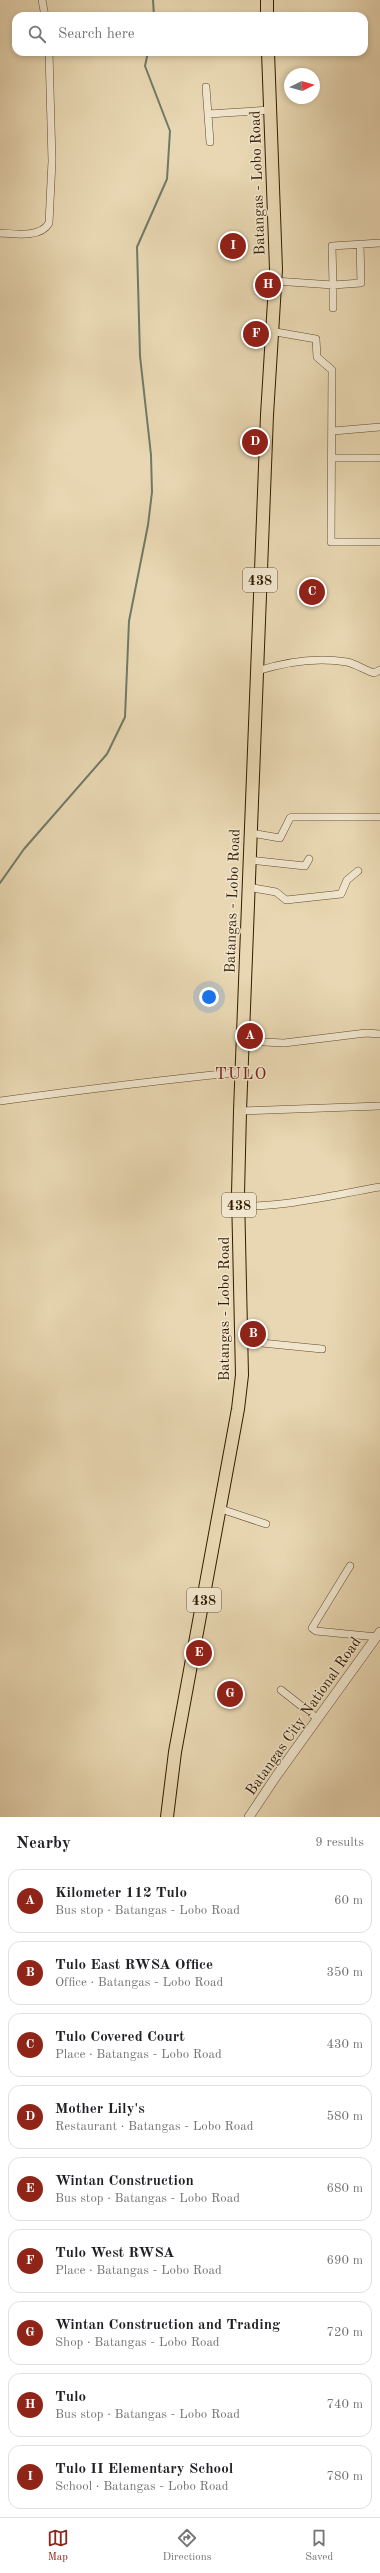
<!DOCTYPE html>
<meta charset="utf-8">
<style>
body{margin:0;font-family:"Old Standard TT",serif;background:#f2f2f2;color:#202124}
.compass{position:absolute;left:284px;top:68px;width:36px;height:36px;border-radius:50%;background:#fff;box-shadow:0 2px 6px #0003;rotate:85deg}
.you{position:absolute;left:209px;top:997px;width:14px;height:14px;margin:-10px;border:3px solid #fff;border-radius:50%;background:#1a73e8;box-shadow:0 0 0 6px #1a73e833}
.badge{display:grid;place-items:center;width:26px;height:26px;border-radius:50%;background:#8f2418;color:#fff;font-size:13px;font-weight:700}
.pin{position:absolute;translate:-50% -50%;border:2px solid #fff;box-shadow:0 1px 4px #0006}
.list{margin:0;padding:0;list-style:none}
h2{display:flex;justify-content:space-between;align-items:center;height:52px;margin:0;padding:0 16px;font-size:17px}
h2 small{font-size:13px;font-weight:400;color:#757577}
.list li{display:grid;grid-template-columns:26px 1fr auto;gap:12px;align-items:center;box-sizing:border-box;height:64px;margin:0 8px 8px;padding:0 8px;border:1px solid #e0e0e0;border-radius:12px}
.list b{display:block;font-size:15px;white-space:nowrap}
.list p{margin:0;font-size:13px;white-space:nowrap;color:#757577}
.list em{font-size:13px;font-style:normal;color:#757577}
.icon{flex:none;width:22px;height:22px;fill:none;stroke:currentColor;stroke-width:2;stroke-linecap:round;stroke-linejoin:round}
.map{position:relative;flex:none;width:380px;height:1817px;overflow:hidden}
.search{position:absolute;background:#fff;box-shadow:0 2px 6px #0003;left:12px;right:12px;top:12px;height:44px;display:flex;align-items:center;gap:10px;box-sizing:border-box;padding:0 14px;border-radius:12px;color:#757577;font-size:15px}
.sheet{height:700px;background:#fff}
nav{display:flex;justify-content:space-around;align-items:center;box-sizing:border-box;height:56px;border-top:1px solid #e0e0e0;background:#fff;font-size:11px;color:#757577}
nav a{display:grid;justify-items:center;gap:2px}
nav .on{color:#8f2418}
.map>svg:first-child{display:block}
</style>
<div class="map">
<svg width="380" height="1817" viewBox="0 0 380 1817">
<rect width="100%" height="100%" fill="#e8d7b2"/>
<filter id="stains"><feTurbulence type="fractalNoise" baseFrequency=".005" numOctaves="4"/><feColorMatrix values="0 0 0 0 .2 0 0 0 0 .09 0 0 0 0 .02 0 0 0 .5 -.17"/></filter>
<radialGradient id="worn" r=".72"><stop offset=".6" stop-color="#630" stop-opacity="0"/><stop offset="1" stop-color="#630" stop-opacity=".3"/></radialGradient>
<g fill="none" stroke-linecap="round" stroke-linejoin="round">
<path stroke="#6f7a66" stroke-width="2" d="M 153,0 L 154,16
M 0,883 L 24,849 L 107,754 L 125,717 L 129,621 L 148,525 L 152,492 L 151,455 L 140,356 L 137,247 L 167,179 L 170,131 L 145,66 L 148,52"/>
<g stroke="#604a2c" stroke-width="8">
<path id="minor" d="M 42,0 L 45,16
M 206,87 L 210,142
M 208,114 L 270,110
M 0,233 C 14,234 41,238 49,223 L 52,161 L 49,52
M 275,281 L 333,285 L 332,246 L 380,243
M 333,308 L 333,285 L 361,283 L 360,244
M 270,331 L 316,339 L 317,357 L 332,370 L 331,542 L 380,542
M 333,431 L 380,427
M 333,458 L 380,458
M 257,671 C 285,662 318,657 347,662 C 356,664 365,670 374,673 L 380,670
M 251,833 L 280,838 L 290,818 L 292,817 L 380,817
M 250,860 L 305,866 L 309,859
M 248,887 L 276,892 L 286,900 L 341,894 L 347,880 L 358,871
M 243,1041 L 284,1043 L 366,1033 L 380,1034
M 0,1101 C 81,1090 161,1080 242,1072
M 240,1111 L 380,1106
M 239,1206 C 287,1207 333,1195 380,1187
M 242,1341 L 322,1349
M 221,1509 L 266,1524
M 350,1566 L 312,1628 L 316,1631 L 377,1637
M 281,1690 L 318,1719"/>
</g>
<g stroke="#604a2c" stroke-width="10">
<path id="tertiary" d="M 249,1817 L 277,1775 L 380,1632"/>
</g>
<g stroke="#321b00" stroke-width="14">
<path id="primary" d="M 267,0 L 267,16
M 167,1817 L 175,1752 L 238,1409 L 242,1375 L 238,1194 L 240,1111 L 267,415 L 276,269 L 268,52"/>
</g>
<use href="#minor" stroke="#f0e5cd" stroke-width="7"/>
<use href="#tertiary" stroke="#f0e5cd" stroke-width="9"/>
<use href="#primary" stroke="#e8d7b2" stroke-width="12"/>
</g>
<g text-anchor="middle" stroke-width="3" stroke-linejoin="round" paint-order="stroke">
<g fill="#f0e5cd" stroke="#6b583e" stroke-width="1">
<rect x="243" y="568" width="34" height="24" rx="3"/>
<rect x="222" y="1193" width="34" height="24" rx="3"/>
<rect x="187" y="1588" width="34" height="24" rx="3"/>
</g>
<g font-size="14" font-weight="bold" fill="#321b00">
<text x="260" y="585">438</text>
<text x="239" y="1210">438</text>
<text x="204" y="1605">438</text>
</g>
<g font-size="15" fill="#321b00" stroke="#f0e5cd">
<text transform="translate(257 183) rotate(-92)" y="5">Batangas - Lobo Road</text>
<text transform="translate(232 901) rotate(-88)" y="5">Batangas - Lobo Road</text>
<text transform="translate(224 1309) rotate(-90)" y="5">Batangas - Lobo Road</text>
<text transform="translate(303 1716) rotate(-55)" y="5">Batangas City National Road</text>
</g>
<g font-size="17" letter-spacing="1" fill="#7a1f14" stroke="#f0e5cd">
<text x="241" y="1079">TULO</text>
</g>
</g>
<rect width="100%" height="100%" filter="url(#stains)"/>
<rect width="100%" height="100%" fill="url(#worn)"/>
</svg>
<svg class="compass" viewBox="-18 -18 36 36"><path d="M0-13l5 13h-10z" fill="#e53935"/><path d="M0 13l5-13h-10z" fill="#757577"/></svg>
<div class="you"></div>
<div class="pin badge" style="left:250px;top:1036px">A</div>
<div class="pin badge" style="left:253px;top:1334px">B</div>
<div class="pin badge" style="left:312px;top:592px">C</div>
<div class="pin badge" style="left:255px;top:442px">D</div>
<div class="pin badge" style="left:199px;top:1653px">E</div>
<div class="pin badge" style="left:256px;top:334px">F</div>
<div class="pin badge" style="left:230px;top:1694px">G</div>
<div class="pin badge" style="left:268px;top:285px">H</div>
<div class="pin badge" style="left:233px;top:246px">I</div>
<div class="search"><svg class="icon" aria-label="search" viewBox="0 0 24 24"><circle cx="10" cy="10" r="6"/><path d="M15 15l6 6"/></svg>Search here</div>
</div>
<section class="sheet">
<h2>Nearby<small>9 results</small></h2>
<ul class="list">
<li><span class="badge">A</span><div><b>Kilometer 112 Tulo</b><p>Bus stop · Batangas - Lobo Road</p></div><em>60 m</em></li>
<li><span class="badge">B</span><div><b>Tulo East RWSA Office</b><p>Office · Batangas - Lobo Road</p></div><em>350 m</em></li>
<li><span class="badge">C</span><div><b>Tulo Covered Court</b><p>Place · Batangas - Lobo Road</p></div><em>430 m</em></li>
<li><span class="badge">D</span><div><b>Mother Lily's</b><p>Restaurant · Batangas - Lobo Road</p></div><em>580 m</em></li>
<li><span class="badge">E</span><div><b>Wintan Construction</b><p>Bus stop · Batangas - Lobo Road</p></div><em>680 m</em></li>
<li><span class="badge">F</span><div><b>Tulo West RWSA</b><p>Place · Batangas - Lobo Road</p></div><em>690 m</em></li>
<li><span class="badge">G</span><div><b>Wintan Construction and Trading</b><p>Shop · Batangas - Lobo Road</p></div><em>720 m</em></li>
<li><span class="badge">H</span><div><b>Tulo</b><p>Bus stop · Batangas - Lobo Road</p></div><em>740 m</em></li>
<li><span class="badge">I</span><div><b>Tulo II Elementary School</b><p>School · Batangas - Lobo Road</p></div><em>780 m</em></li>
</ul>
</section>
<nav>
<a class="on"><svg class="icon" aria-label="map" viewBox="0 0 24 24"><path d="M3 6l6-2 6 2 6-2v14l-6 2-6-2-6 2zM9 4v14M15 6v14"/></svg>Map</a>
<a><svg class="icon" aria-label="directions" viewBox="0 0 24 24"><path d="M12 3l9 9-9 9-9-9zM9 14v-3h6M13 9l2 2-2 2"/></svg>Directions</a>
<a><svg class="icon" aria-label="saved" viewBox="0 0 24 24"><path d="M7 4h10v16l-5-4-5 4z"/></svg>Saved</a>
</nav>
